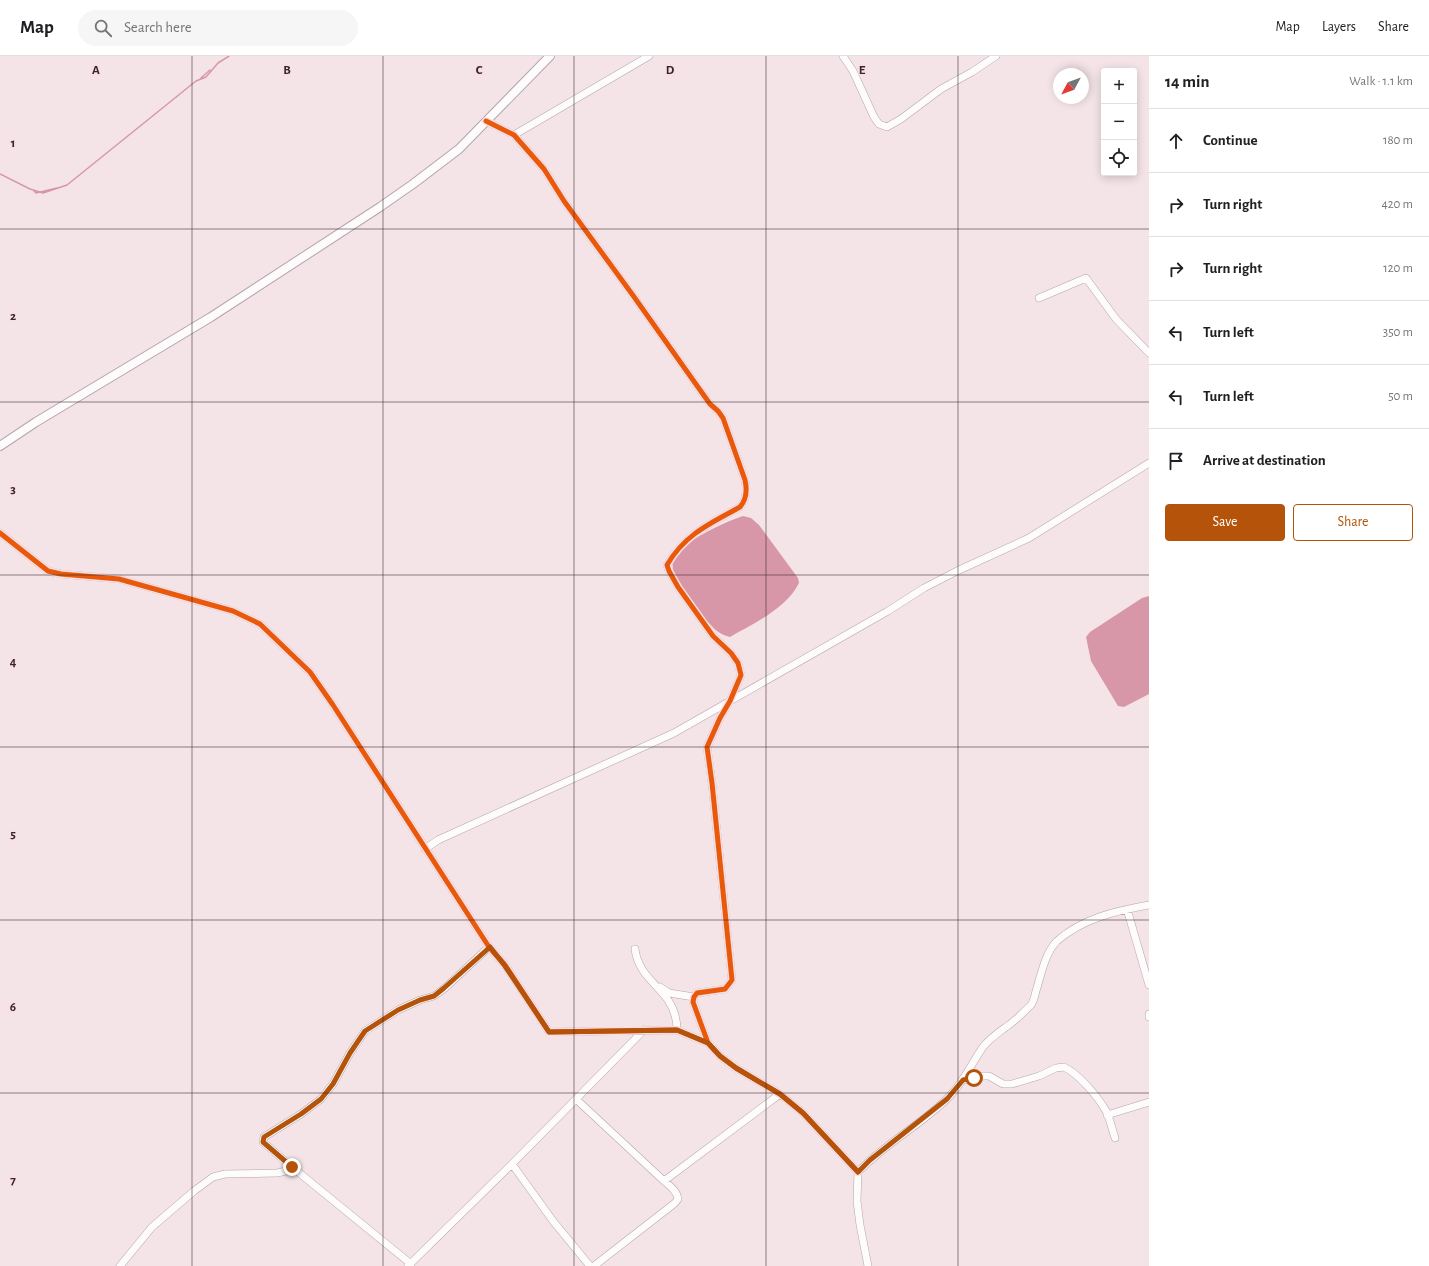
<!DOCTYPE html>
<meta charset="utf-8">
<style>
body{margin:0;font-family:"Alegreya Sans",sans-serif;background:#f6f6f6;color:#202124}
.controls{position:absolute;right:12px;top:12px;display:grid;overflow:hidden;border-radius:4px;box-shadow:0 2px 10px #0003}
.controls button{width:36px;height:36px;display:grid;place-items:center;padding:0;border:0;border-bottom:1px solid #e0e0e0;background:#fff;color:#202124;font:20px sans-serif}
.compass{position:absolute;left:1053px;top:12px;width:36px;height:36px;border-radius:50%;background:#fff;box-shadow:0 2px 10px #0003;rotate:229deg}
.stop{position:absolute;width:12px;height:12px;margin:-9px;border:3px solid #b45309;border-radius:50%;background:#fff}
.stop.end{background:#b45309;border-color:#fff;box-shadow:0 1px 4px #0008}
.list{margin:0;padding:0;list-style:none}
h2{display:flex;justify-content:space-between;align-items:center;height:52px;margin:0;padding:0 16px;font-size:17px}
h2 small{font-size:13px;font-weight:400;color:#757577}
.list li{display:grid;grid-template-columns:26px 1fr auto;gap:12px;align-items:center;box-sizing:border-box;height:64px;padding:0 16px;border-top:1px solid #e0e0e0}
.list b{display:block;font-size:15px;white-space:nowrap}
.list em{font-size:13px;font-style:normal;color:#757577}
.actions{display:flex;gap:8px;padding:12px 16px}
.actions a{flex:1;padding:9px 0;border:1px solid #b45309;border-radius:4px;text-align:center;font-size:14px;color:#b45309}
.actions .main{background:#b45309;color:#fff}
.icon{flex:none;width:22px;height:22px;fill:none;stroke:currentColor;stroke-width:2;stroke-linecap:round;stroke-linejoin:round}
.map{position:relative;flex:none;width:1149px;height:1210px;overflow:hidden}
header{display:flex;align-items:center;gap:24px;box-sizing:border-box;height:56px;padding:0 20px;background:#fff;border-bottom:1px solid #e0e0e0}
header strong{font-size:19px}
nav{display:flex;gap:22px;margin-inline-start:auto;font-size:14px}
.search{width:280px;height:36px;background:#f6f6f6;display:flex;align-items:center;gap:10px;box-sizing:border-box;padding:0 14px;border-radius:22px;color:#757577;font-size:15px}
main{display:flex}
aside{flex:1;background:#fff}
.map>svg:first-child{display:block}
</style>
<header>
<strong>Map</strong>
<div class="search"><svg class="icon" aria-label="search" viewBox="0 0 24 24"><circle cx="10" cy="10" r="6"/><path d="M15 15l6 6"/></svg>Search here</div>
<nav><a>Map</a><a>Layers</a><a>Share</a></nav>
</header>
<main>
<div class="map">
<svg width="1149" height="1210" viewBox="0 0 1149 1210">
<rect width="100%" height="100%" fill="#f4e4e8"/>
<path fill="#d897a8" d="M 743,460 L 751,462 L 759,469 L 798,522 L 799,527 C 786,553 754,567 730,581 C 725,580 721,578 717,575 C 707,567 679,530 675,518 C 673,515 672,509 673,506 C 677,487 725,466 743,460 Z
M 1149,540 L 1149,638 L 1124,651 L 1118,650 L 1091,605 L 1086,581 L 1090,576 L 1142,542 Z"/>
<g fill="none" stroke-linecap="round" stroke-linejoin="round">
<path stroke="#d897a8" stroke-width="1.5" d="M 201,22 L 210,14
M 0,118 L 30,133 L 43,137 L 67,129 L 196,25 L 206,21 L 218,7 L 229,0
M 34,135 L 36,137 L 57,132"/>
<g stroke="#b3a6a9" stroke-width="8">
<path id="minor" d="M 843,0 L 853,15 L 874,61 L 879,68 L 887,71 L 901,63 L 941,33 L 972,16 L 996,0
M 486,65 L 514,79 L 544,113 L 564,145 L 632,238 L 710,348 L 718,355 L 723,362 L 745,424 C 747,433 747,443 740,451 C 711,467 685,478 667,509 L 669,515 L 678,531 L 713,580 L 731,597 L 738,607 L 741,619 L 730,645 L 720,662 L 707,691 L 712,727 L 732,924 L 725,933 L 697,937 L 694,941 L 693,946 L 708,987
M 514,79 L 649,0
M 1039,242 L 1086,222 L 1116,263 L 1149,297
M 0,477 L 48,515 L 61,518 L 119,523 L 233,555 L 260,568 L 310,616 L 333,649 L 489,891 L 505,909 L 549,976 L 677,974 L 708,987 L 720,1000 L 736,1012 L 780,1038 L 803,1057 L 858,1116
M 425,793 L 438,784 L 674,677 L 888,555 L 924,532 L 957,515 L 1029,482 L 1149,407
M 1127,853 L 1149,929
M 635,893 C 638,917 655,926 668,944 C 674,953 677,965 677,974
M 660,931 L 669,937 L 694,941
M 1149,958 L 1149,961
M 963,1024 L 983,1020 L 989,1020 L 1003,1028 L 1012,1028 L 1039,1020 L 1056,1012 L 1064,1011 C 1079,1018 1098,1041 1106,1055 C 1110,1063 1112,1073 1115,1082
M 577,1044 L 664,1125 L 780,1038
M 1107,1059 L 1149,1046
M 512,1108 L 553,1165 L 590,1210
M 292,1111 L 411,1208
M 120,1210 L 152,1171 L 194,1135 L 213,1121 L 225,1118 L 277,1117 L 286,1115 L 292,1111 L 263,1086 L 264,1081 L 301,1058 L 321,1043 L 333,1028 L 350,997 L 365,975 L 398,954 L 420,944 L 434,940 L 445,932 L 489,891
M 408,1210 L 512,1108 L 644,974
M 594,1210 L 675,1147 L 678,1143 C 677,1135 670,1130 664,1125
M 868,1210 L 860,1169 L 857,1145 L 858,1116 C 885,1088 920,1069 947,1043 C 963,1028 971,1008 983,991 C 990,982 998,977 1006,971 C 1015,965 1023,957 1031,949 C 1034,945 1035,939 1036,935 C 1041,919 1045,897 1057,885 C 1083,862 1116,855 1149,849"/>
</g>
<g stroke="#b3a6a9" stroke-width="10">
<path id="tertiary" d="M 0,390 L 36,366 L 211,261 L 380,151 L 413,128 L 459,93 L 550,0"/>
</g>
<use href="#minor" stroke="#fdfbfc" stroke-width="7"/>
<use href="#tertiary" stroke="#fdfbfc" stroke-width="8"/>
<g stroke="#fadee4" stroke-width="8">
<path id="cycleway" d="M 486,65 L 514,79 L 544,113 L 564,145 L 632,238 L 710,348 L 718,355 L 723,362 L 745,424 C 747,433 747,443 740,451 C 711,467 685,478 667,509 L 669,515 L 678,531 L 713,580 L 731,597 L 738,607 L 741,619 L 730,645 L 720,662 L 707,691 L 712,727 L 732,924 L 725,933 L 697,937 L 694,941 L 693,946 L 708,987
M 0,477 L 48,515 L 61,518 L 119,523 L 233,555 L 260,568 L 310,616 L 333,649 L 489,891 L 505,909 L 549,976 L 677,974 L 708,987 L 720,1000 L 736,1012 L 780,1038 L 803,1057 L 858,1116"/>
</g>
<use href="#cycleway" stroke="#e8590c" stroke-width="5"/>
</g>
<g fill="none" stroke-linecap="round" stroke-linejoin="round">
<path stroke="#b45309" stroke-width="5" d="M 292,1111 L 263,1086 L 264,1081 L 301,1058 L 321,1043 L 333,1028 L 350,997 L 365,975 L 398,954 L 420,944 L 434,940 L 444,932 L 490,891 L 505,910 L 549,976 L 677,974 L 708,987 L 720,1000 L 736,1012 L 780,1038 L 803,1057 L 858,1116 L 870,1104 L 947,1043 L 963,1024 L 974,1022"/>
</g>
<path fill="none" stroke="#34272a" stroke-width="1" stroke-opacity="0.55" d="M 192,0 L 192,1210M 383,0 L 383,1210M 574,0 L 574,1210M 766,0 L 766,1210M 958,0 L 958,1210M 0,173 L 1149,173M 0,346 L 1149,346M 0,519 L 1149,519M 0,691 L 1149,691M 0,864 L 1149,864M 0,1037 L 1149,1037"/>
<g font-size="13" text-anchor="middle" font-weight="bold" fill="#34272a" stroke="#fadee4" stroke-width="3" stroke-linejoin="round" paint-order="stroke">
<text x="96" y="18">A</text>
<text x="287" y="18">B</text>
<text x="479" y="18">C</text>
<text x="670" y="18">D</text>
<text x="862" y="18">E</text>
<text x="13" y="91">1</text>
<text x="13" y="264">2</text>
<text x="13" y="437">3</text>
<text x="13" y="610">4</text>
<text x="13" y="782">5</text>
<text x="13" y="955">6</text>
<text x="13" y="1128">7</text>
</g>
</svg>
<div class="controls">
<button>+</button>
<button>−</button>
<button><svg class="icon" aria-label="locate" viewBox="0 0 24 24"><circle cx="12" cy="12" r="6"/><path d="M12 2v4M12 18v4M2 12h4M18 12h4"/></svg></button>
</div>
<svg class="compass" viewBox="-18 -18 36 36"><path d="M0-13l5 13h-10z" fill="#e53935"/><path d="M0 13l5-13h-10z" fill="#757577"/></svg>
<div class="stop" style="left:974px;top:1022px"></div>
<div class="stop end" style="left:292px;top:1111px"></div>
</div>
<aside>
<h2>14 min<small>Walk · 1.1 km</small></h2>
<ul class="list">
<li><svg class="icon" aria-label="ahead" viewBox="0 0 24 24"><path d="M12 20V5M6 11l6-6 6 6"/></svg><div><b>Continue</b></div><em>180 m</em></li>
<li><svg class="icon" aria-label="right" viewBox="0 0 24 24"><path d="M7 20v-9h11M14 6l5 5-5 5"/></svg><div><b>Turn right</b></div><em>420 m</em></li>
<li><svg class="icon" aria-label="right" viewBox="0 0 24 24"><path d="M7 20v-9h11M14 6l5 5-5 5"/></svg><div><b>Turn right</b></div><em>120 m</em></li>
<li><svg class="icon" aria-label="left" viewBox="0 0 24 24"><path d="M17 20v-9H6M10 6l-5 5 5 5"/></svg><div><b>Turn left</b></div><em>350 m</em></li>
<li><svg class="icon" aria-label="left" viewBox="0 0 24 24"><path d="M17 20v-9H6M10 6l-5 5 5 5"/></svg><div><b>Turn left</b></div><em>50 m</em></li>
<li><svg class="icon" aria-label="arrive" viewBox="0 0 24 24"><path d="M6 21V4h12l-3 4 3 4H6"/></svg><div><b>Arrive at destination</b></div></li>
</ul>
<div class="actions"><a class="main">Save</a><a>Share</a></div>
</aside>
</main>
